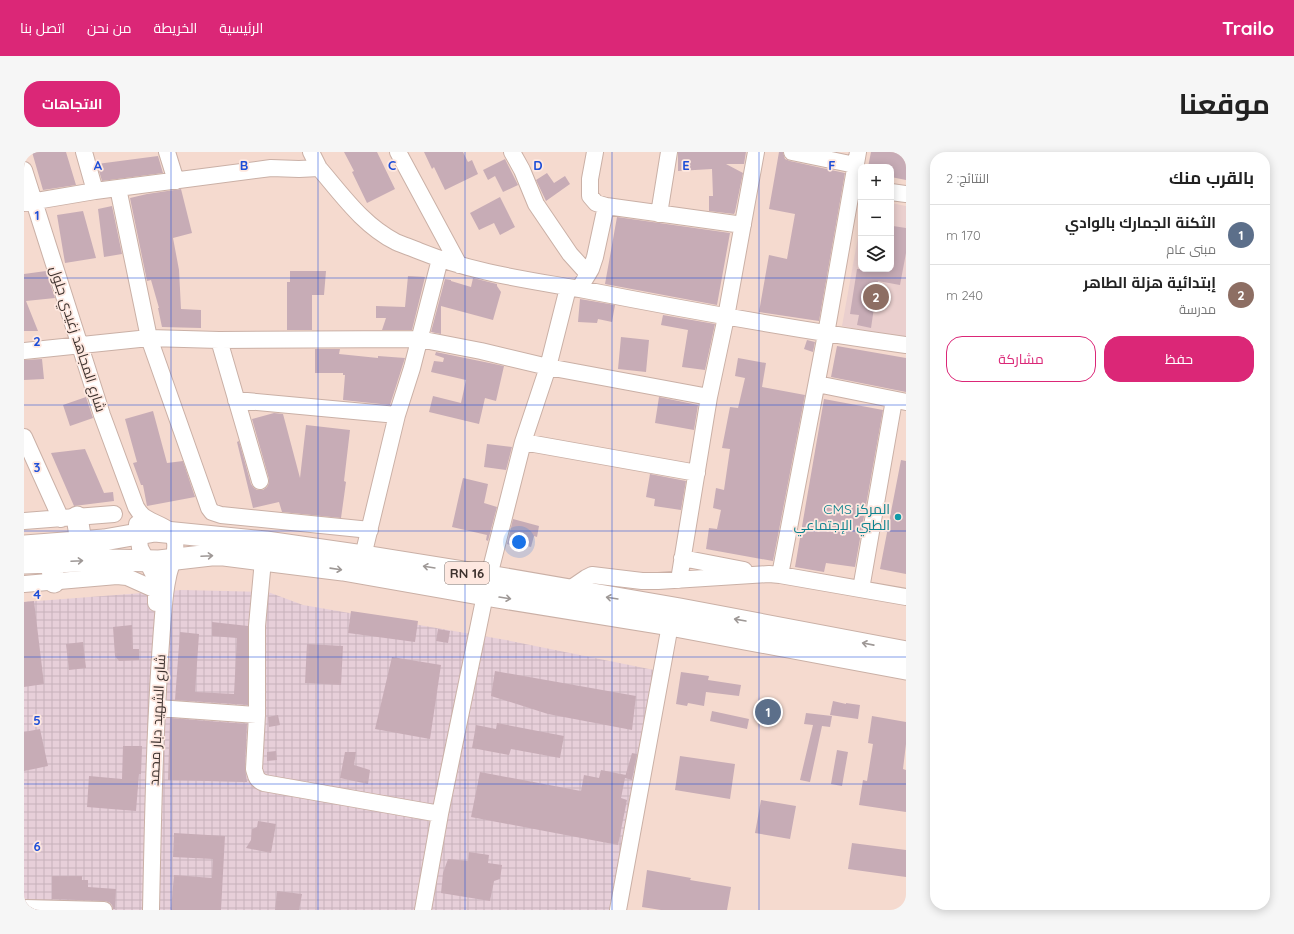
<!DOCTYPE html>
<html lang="ar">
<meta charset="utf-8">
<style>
body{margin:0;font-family:Quicksand,Cairo,sans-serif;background:#f6f6f6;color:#222;direction:rtl}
.controls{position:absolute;right:12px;top:12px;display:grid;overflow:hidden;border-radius:8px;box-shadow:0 2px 10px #0003}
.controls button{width:36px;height:36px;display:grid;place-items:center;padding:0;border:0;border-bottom:1px solid #e0e0e0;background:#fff;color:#222;font:20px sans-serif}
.you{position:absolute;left:495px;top:390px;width:14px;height:14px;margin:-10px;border:3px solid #fff;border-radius:50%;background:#1a73e8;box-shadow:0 0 0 6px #1a73e833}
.badge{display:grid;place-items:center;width:26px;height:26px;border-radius:50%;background:#db2777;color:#fff;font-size:13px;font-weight:700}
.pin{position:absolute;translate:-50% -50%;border:2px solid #fff;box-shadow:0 1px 4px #0006}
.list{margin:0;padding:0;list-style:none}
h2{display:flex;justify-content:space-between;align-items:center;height:52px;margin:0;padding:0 16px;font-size:17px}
h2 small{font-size:13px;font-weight:400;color:#767676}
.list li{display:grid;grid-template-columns:26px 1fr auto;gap:12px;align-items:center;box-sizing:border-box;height:60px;padding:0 16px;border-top:1px solid #e0e0e0}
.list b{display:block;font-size:15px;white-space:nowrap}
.list p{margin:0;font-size:13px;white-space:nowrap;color:#767676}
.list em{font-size:13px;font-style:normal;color:#767676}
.actions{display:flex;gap:8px;padding:12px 16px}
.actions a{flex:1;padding:9px 0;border:1px solid #db2777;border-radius:16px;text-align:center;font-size:14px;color:#db2777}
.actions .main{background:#db2777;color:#fff}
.icon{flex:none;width:22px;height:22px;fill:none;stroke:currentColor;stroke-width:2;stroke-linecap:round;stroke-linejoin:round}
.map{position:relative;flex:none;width:882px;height:758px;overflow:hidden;direction:ltr;border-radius:16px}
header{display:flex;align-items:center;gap:24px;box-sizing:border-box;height:56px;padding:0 20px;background:#db2777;color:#fff}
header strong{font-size:19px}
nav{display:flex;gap:22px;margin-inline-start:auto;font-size:14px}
.intro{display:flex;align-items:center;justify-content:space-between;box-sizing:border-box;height:96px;padding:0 24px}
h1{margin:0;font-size:28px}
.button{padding:10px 18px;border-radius:16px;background:#db2777;color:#fff;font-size:14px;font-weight:700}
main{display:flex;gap:24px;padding:0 24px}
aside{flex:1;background:#fff;border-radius:16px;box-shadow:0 2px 10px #0003}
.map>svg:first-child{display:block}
</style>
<header>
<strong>Trailo</strong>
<nav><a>الرئيسية</a><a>الخريطة</a><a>من نحن</a><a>اتصل بنا</a></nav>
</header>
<div class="intro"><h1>موقعنا</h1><a class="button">الاتجاهات</a></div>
<main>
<aside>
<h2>بالقرب منك<small>النتائج: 2</small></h2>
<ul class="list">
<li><span class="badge" style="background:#5c6f8a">1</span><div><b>الثكنة الجمارك بالوادي</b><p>مبنى عام</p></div><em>170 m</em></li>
<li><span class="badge" style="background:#8d6e63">2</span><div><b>إبتدائية هزلة الطاهر</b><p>مدرسة</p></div><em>240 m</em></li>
</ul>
<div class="actions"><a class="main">حفظ</a><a>مشاركة</a></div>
</aside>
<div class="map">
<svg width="882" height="758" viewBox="0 0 882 758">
<defs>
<pattern id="industrial-grid" width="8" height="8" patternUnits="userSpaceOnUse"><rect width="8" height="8" fill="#e7cfd9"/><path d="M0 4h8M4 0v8" fill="none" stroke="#c7b2bb"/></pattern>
</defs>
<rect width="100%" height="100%" fill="#f5dacf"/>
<path fill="url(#industrial-grid)" d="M 158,438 L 244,440 L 279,453 L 482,488 L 630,518 L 587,758 L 0,758 L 0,450 Z"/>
<path fill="#eacfce" d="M 867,51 L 882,54 L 882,186 L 818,174 L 837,68 L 837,117 L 867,117 Z"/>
<path fill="#c7acb6" d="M 8,0 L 42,0 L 52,33 L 19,38 Z
M 320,0 L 353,0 L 371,37 L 343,51 L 328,20 L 330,19 Z
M 400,0 L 439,0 L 444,10 L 448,8 L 454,22 L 421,38 L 410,15 L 408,17 Z
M 654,0 L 722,0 L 720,12 L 702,12 L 719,21 L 711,60 L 710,62 L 685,59 L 685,44 L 689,44 L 688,17 L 654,19 Z
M 755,0 L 759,0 L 761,7 L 766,9 L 821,21 L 795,169 L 735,160 L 745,103 L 763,107 L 771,62 L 745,57 Z
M 847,0 L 882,0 L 882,28 L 867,25 L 867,15 L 844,15 Z
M 134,4 L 139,21 L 78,29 L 73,12 Z
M 481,7 L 494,33 L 479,40 L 471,24 L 464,28 L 459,18 Z
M 523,21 L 530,31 L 541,24 L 546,32 L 522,49 L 512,28 Z
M 157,37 L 168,81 L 149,86 L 155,118 L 157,157 L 177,158 L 177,176 L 138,175 L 134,156 L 135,156 L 127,128 L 123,129 L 106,46 L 123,42 Z
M 476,45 L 491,75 L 476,83 L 470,71 L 455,78 L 446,61 Z
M 88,54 L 98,102 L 80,105 L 74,57 Z
M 59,59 L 72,106 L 41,111 L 33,63 Z
M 593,65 L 706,81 L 693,153 L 581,132 Z
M 869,74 L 882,76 L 882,101 L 876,133 L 854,129 L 847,176 L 833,173 L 835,163 L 826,162 L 833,117 L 867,117 L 867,87 Z
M 22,119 L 31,146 L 2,149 L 14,179 L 0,179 L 0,122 Z
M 266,119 L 302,119 L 300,143 L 288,143 L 288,178 L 263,178 L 263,130 L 266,130 Z
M 384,124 L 401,125 L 388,178 L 358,178 L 362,166 L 352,166 L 352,154 L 381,155 Z
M 449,126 L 473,132 L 473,134 L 477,140 L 469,168 L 417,154 L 417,182 L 407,180 L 421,127 L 427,128 L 427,129 L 447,135 Z
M 556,147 L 591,153 L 588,170 L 574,167 L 573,171 L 554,170 Z
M 639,163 L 691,172 L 681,218 L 658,215 L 664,178 L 637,173 Z
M 597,185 L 625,188 L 622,220 L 594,217 Z
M 783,188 L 791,190 L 789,200 L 780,197 Z
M 813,194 L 882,206 L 882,240 L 807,225 Z
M 291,197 L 316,197 L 315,202 L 354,206 L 354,204 L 381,206 L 366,253 L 319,248 L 321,223 L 319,223 L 319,221 L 291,221 Z
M 412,200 L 480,214 L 472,249 L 461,246 L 455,272 L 405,260 L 409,244 L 437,251 L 442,228 L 407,220 L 410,209 L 419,210 L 420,206 L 411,203 Z
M 714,206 L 742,211 L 738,235 L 781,243 L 749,409 L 682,397 L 685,376 L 693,377 L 697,358 L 689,356 L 692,336 L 700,338 L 706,297 L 698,296 L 706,255 L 714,256 L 721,226 L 711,224 Z
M 18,207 L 20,227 L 0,228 L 0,208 Z
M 62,245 L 69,266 L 46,274 L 39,253 Z
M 635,245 L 674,253 L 670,278 L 631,271 Z
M 800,247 L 859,258 L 831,415 L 802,411 L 800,420 L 771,415 Z
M 129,259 L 143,311 L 159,309 L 171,345 L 123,354 L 119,333 L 117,333 L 109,311 L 113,310 L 101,267 Z
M 250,261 L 259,262 L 276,326 L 282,273 L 326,278 L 320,329 L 322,330 L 317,366 L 258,360 L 255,350 L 229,356 L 213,290 L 215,289 L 227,332 L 230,336 L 233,338 L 239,338 L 243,335 L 245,331 L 245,327 L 228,267 Z
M 463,292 L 488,295 L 482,318 L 460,315 Z
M 61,297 L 80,341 L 89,340 L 90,349 L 50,354 L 27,301 Z
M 877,308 L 882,309 L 882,422 L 856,417 Z
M 626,322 L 662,329 L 657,358 L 630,354 L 631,347 L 622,345 Z
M 439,326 L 464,332 L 460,351 L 473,355 L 464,389 L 462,388 L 463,383 L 428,375 Z
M 489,367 L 515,374 L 513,385 L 510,384 L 507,395 L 493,391 L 492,395 L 483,392 Z
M 10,449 L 20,532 L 0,535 L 0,450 Z
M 327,459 L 394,469 L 391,490 L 324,481 Z
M 188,470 L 224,474 L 224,553 L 151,548 L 156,480 L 175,482 L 171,540 L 210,542 L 213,486 L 188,484 Z
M 108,473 L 109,497 L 115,497 L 115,508 L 95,509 L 91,504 L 89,475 Z
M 414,477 L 426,479 L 424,491 L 412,489 Z
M 59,490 L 62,516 L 45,518 L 42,492 Z
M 283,492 L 319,494 L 317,533 L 281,531 Z
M 368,505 L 417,513 L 406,587 L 351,577 Z
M 471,519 L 612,544 L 608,578 L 524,562 L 467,544 Z
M 657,520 L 685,524 L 684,528 L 717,533 L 715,544 L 682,540 L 680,554 L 664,551 L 663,554 L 652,552 Z
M 809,549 L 822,552 L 822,551 L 836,553 L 834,567 L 806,563 Z
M 688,559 L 725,567 L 723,577 L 686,569 Z
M 782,561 L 808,564 L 806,575 L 798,574 L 786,630 L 776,628 L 789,573 L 780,572 Z
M 254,563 L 256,573 L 245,575 L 244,565 Z
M 848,564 L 882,570 L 882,592 L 879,617 L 882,618 L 882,660 L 835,653 L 839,628 L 843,629 L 849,592 L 844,591 Z
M 146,566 L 223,572 L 221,616 L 223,630 L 144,628 Z
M 473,571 L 540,584 L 536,606 L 487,597 L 485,603 L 448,596 L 452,573 L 472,577 Z
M 16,577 L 24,614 L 0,619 L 0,580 Z
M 99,594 L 118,594 L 117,622 L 115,622 L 112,659 L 63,655 L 65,624 L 98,627 Z
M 813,598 L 824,600 L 818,634 L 807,632 Z
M 252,599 L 253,608 L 243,609 L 243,600 Z
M 321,600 L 332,600 L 330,613 L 346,618 L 344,632 L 316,626 Z
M 608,601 L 613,602 L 608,628 L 601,626 L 597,646 L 603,648 L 594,693 L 447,665 L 456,620 L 557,639 L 560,623 L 575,626 L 577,618 L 602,623 L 601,625 Z
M 656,604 L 711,612 L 706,647 L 651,638 Z
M 737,648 L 772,654 L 766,687 L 731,681 Z
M 234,669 L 252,672 L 247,701 L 222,696 L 227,688 L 228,677 L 233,675 Z
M 150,681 L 201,684 L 197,758 L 147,758 L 150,723 L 188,726 L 189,707 L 149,705 Z
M 828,691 L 882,698 L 882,725 L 824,717 Z
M 445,700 L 465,703 L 464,711 L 478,713 L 476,727 L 470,729 L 466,749 L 417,741 L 419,721 L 424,707 L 444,709 Z
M 623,718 L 667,726 L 666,728 L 707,735 L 703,758 L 637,758 L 618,755 Z
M 28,724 L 58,724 L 58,728 L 64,728 L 64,735 L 92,737 L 91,757 L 89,757 L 88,753 L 85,750 L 81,749 L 28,747 Z
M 253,739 L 278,742 L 275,758 L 251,758 Z"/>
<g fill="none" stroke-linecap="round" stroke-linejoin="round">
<g stroke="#cab0a6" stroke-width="18">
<path id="minor" d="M 60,0 L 71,39
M 143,0 L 152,29
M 287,0 L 295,16
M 374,0 L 435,113
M 488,0 L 498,18 L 512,52 L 546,102 L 564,122
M 768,0 L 831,13
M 0,18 L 78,263 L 112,355 C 115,360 118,364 122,366 C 134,374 148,374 151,390 C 153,403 146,413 144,425 C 141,438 140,451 139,464 C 131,562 129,660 127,758
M 94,36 L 125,186 L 185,356 L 188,360 L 197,363 L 346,378
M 867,40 L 882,42
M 0,51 L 71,39 L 247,16 L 275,17 L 295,16 C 319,44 339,73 372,90 C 379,93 388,96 395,99 C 449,121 505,128 561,138 C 668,159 774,178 882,193
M 582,54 L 719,73
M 635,62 L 645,0
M 555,137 L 567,117 L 571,105 L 582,54 L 572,51 L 566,44 L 566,27 L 571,0
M 195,188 L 236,329
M 0,199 L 125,186 L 195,188 L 395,187 L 457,199 L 524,215 L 685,245
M 793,232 L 882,250
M 212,248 L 373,263
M 0,285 L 37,367
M 499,290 L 673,321
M 0,369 L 90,362
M 113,372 L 116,396 L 130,423 L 132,438 L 132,451
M 339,404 L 373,263 L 388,216 L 416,107
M 658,406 L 720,418
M 239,408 L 233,474 L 233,563 L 230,617 C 232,624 232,628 240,631 L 416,662
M 756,423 L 802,182 L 834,0
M 465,424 L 499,290 L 524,215 L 544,136
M 655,428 L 685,245 L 702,165 L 732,0
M 0,432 L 93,424 L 103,425 L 132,438
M 837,437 L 870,248
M 543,439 L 562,426 L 568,423 L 618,429 L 634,429 L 745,422 L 756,423 L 882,445
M 134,556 L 233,563
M 0,756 L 80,758
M 399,758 L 416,662 L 461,443
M 594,758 L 646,473"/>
</g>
<g stroke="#cab0a6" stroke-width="23">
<path id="major" d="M 53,365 L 57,390
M 0,394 L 80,388 L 131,379 L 242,390 L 339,404 L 465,424 L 656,457 L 882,500
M 27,410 L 30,430
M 0,411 L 83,408 L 135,409 L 187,403 L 200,403 L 239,408 L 319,418 L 461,443 L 646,473 L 882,517"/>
</g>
<use href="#minor" stroke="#fff" stroke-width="16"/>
<use href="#major" stroke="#fff" stroke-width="21"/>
</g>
<defs><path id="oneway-shaft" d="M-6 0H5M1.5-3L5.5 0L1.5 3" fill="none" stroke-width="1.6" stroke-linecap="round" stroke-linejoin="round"/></defs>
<g stroke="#9e9896">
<use href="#oneway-shaft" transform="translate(183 404) rotate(-3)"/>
<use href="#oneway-shaft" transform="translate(53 409) rotate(-3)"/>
<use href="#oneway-shaft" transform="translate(405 415) rotate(-171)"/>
<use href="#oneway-shaft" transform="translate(312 417) rotate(8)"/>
<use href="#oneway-shaft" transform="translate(481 446) rotate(9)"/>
<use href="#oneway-shaft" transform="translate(588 446) rotate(-171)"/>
<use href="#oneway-shaft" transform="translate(716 468) rotate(-170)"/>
<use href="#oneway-shaft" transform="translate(844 492) rotate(-169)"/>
</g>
<path fill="none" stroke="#1d4ed8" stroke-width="1" stroke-opacity="0.55" d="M 147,0 L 147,758M 294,0 L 294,758M 441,0 L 441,758M 588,0 L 588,758M 735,0 L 735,758M 0,126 L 882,126M 0,253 L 882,253M 0,379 L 882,379M 0,505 L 882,505M 0,632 L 882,632"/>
<circle fill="#0f9aa8" stroke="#fee8e0" stroke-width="1.5" cx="874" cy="365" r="4"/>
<g text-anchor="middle" stroke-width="3.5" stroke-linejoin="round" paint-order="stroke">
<rect fill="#fee8e0" stroke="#776963" stroke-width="1" x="421" y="410" width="44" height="22" rx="3"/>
<g font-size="13" font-weight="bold" fill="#3d322e">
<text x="443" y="426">RN 16</text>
</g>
<g font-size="14" fill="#3d322e" stroke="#fee8e0">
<text transform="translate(54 187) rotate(72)" y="5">شارع المجاهد زغيدي جلول</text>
<text transform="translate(133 568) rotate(-87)" y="5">شارع الشهيد دبار محمد</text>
</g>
<g font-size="14" fill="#0d838f" stroke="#fee8e0" text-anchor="end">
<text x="866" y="362">CMS المركز<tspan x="866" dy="16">الطبي الإجتماعي</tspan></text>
</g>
</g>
<g font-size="13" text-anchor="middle" font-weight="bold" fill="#1d4ed8" stroke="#fee8e0" stroke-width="3.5" stroke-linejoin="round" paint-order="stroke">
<text x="74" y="18">A</text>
<text x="220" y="18">B</text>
<text x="368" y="18">C</text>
<text x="514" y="18">D</text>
<text x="662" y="18">E</text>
<text x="808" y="18">F</text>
<text x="13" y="68">1</text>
<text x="13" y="194">2</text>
<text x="13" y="320">3</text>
<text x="13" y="447">4</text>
<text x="13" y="573">5</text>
<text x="13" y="699">6</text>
</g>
</svg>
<div class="controls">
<button>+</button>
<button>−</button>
<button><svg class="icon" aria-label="layers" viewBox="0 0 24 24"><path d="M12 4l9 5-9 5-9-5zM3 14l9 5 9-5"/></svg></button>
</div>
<div class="you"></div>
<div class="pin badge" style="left:744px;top:560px;background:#5c6f8a">1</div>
<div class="pin badge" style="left:852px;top:145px;background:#8d6e63">2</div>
</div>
</main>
